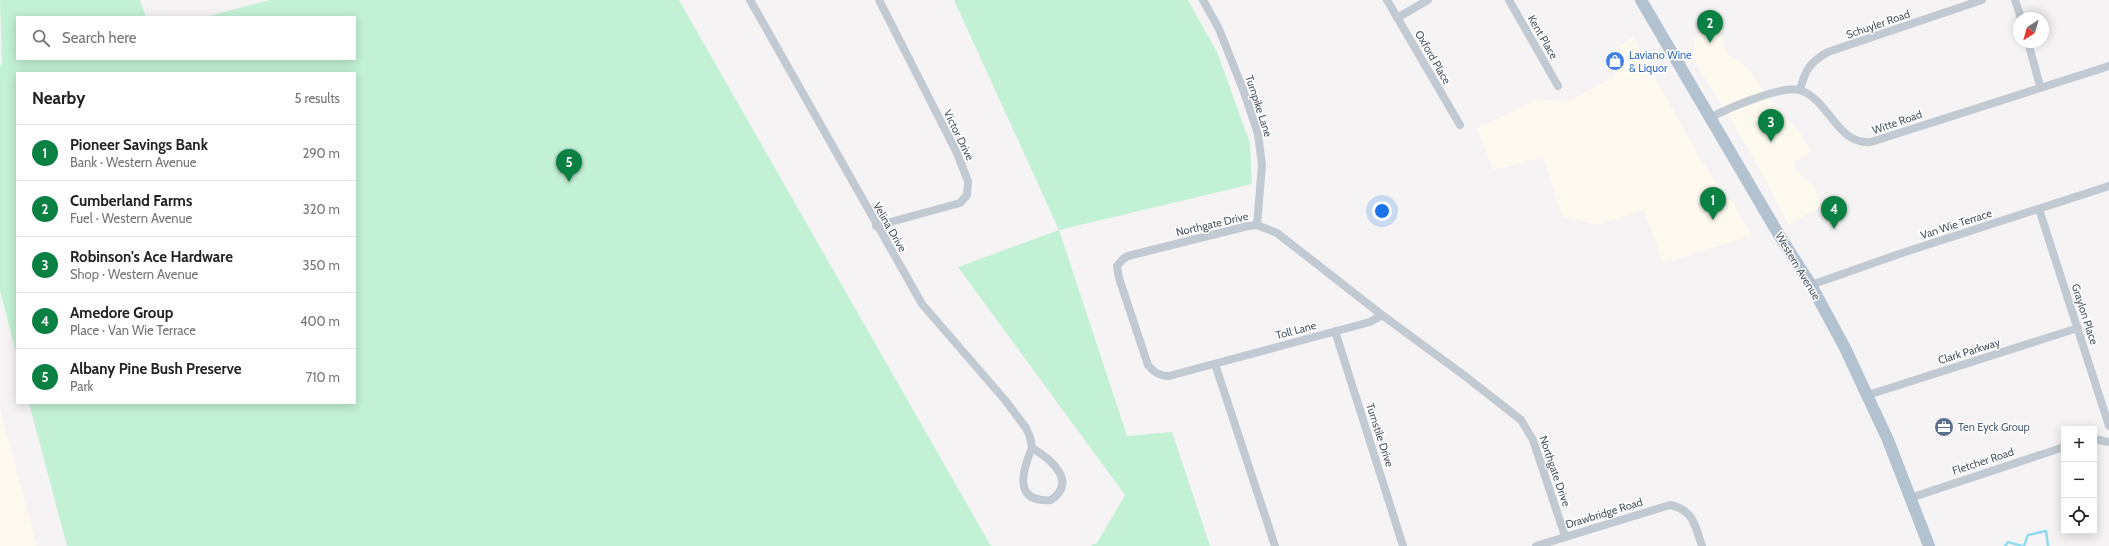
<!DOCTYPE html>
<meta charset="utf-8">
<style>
body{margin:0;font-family:Cabin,sans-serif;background:#f6f6f6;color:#222}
.controls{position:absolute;right:12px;bottom:12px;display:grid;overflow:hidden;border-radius:0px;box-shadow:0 2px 10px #0003}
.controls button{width:36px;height:36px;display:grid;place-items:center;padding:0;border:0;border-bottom:1px solid #e0e0e0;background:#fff;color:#222;font:20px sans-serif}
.compass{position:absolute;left:2013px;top:12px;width:36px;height:36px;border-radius:50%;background:#fff;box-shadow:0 2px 10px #0003;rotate:217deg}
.you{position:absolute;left:1382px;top:211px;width:14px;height:14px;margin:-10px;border:3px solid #fff;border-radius:50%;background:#1a73e8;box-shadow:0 0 0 6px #1a73e833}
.badge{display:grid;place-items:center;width:26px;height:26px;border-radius:50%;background:#0b8043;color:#fff;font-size:13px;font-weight:700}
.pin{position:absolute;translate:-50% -33px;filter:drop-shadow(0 1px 2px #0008)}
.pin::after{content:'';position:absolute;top:21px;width:14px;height:12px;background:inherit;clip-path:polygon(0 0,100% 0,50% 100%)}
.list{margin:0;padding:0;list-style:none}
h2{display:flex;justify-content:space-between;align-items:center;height:52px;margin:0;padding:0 16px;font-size:17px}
h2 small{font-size:13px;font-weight:400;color:#767676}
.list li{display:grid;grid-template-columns:26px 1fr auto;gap:12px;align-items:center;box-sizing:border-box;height:56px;padding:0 16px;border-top:1px solid #e0e0e0}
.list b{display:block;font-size:15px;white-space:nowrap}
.list p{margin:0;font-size:13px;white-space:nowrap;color:#767676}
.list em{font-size:13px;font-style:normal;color:#767676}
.icon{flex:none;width:22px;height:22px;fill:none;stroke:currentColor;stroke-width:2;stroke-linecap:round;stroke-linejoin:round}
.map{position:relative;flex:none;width:2109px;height:546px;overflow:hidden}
.search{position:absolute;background:#fff;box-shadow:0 2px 10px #0003;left:16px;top:16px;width:340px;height:44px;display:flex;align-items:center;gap:10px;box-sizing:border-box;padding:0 14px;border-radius:0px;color:#767676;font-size:15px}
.panel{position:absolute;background:#fff;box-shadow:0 2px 10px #0003;left:16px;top:72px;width:340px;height:332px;border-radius:0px}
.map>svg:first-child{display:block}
</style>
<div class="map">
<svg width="2109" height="546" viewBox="0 0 2109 546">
<rect width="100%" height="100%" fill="#f5f3f3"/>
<path fill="#fdf9ef" d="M 1721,31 L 1726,53 L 1745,65 L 1778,110 L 1800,132 L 1811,152 L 1794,162 L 1796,170 L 1815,188 L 1822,206 L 1789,225 L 1749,150 L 1692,57 L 1696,34 Z
M 1633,37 L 1698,155 L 1717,184 L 1735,204 L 1740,217 L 1752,235 L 1663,263 L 1644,210 L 1598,225 L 1562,216 L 1543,157 L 1493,170 L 1477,128 L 1539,99 L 1567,102 L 1616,76 L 1604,55 Z
M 0,409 L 37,546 L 0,546 Z"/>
<path fill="#c3f1d5" d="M 0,0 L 140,0 L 146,17 L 17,17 L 17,59 L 355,59 L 355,17 L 205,17 L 270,0 L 679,0 L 991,546 L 67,546 L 29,403 L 355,403 L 355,73 L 17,73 L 17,356 L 0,291 L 0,65 L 2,64 Z
M 954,0 L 1188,0 L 1217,52 L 1250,143 L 1252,184 L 1059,230 L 1127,436 L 1172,432 L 1210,546 L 1090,546 L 1097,543 L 1125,495 L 958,267 L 1059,230 Z"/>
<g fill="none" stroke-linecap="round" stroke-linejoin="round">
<path stroke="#90daee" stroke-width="2.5" d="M 2005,546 L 2008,542 L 2022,546
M 2024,546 L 2028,535 L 2046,531 L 2048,546"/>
<path stroke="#c1cad2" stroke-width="8" d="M 750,0 L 922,304 L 1005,400 L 1026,428 L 1030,437 L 1032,448
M 1203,0 L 1219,29 L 1244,92 L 1258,134 L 1262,165 L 1257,225
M 1387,0 L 1460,125
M 1509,0 L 1558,86
M 2015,0 L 2021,18
M 1397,18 L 1428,0
M 2028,42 L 2040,86
M 1800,90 C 1805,70 1810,62 1828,52 L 1982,0
M 1710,118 C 1726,109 1782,85 1799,90 C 1829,98 1836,145 1871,142 L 2109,66
M 2039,209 L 2109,426
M 876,226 L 960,203 L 967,195 L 968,181 L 956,151 L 879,0
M 1811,285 L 1902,253 L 2109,186
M 1382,315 L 1370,322 L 1169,376 C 1159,376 1154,372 1148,365 L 1119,278 L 1117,266 L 1123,259 L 1128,256 L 1248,226 L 1257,225 L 1277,233 L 1382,315 L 1465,376 L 1521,420 L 1533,440 L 1565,536
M 1335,331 L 1403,546
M 1215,364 L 1275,546
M 1868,395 L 2078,328
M 2094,439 L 2109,442
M 1032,448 C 1051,459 1078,482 1051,500 C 1013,503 1022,471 1032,448 Z
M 1910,498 L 2064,447
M 1536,546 L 1670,505 C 1694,510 1695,526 1702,546"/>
<path stroke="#b3c2d1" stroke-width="12" d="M 1641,0 L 1779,235 L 1811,285 L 1845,348 L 1888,440 L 1929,546"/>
</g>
<defs>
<g id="shop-disc" transform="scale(1)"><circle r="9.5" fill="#3f7fe0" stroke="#fff"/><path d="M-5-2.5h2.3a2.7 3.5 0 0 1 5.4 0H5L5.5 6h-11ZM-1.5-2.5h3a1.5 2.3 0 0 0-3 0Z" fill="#fff"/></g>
<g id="office-disc" transform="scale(1)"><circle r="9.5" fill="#5c6f8a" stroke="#fff"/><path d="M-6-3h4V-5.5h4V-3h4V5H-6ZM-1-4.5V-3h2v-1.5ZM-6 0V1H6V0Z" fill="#fff"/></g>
</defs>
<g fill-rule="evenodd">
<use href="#shop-disc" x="1615" y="61"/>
<use href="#office-disc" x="1944" y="427"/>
</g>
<g text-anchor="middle" stroke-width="3" stroke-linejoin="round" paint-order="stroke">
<g font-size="11" fill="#4a5661" stroke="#fff">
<text transform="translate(1878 24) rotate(-19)" y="4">Schuyler Road</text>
<text transform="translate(1543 37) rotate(60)" y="4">Kent Place</text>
<text transform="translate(1433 57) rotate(60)" y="4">Oxford Place</text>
<text transform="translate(1259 106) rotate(72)" y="4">Turnpike Lane</text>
<text transform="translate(1897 122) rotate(-19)" y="4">Witte Road</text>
<text transform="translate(959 135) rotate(64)" y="4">Victor Drive</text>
<text transform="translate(1212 224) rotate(-13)" y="4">Northgate Drive</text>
<text transform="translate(1956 224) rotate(-18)" y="4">Van Wie Terrace</text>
<text transform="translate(890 227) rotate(60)" y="4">Velina Drive</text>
<text transform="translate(1798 266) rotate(59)" y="4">Western Avenue</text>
<text transform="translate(2085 314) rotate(72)" y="4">Graylon Place</text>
<text transform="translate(1296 330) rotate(-15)" y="4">Toll Lane</text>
<text transform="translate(1969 351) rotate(-17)" y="4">Clark Parkway</text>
<text transform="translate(1380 435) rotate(72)" y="4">Turnstile Drive</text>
<text transform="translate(1983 461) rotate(-18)" y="4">Fletcher Road</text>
<text transform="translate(1555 471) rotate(71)" y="4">Northgate Drive</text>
<text transform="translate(1604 513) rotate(-17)" y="4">Drawbridge Road</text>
</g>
<g font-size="11" fill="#366cbe" stroke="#fff" text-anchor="start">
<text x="1629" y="59">Laviano Wine<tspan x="1629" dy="13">&amp; Liquor</tspan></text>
</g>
<g font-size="11" fill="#4e5e75" stroke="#fff" text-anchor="start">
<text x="1958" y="431">Ten Eyck Group</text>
</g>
</g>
</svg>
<div class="controls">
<button>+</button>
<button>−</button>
<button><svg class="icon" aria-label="locate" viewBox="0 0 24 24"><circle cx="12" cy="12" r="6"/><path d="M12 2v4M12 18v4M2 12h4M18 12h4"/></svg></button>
</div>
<svg class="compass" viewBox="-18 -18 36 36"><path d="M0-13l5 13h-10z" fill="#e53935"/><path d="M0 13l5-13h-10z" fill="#767676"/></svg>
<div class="you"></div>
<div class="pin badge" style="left:1713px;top:220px">1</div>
<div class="pin badge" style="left:1710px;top:43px">2</div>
<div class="pin badge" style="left:1771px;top:142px">3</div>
<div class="pin badge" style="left:1834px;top:229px">4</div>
<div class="pin badge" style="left:569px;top:182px">5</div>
<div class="search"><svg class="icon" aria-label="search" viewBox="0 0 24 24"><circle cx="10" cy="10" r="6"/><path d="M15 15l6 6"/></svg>Search here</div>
<section class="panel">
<h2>Nearby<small>5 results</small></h2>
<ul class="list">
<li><span class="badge">1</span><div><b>Pioneer Savings Bank</b><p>Bank · Western Avenue</p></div><em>290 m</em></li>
<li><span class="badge">2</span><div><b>Cumberland Farms</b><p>Fuel · Western Avenue</p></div><em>320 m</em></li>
<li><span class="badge">3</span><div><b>Robinson's Ace Hardware</b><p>Shop · Western Avenue</p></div><em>350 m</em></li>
<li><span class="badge">4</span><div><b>Amedore Group</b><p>Place · Van Wie Terrace</p></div><em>400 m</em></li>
<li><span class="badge">5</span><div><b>Albany Pine Bush Preserve</b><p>Park</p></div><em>710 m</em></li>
</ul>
</section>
</div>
